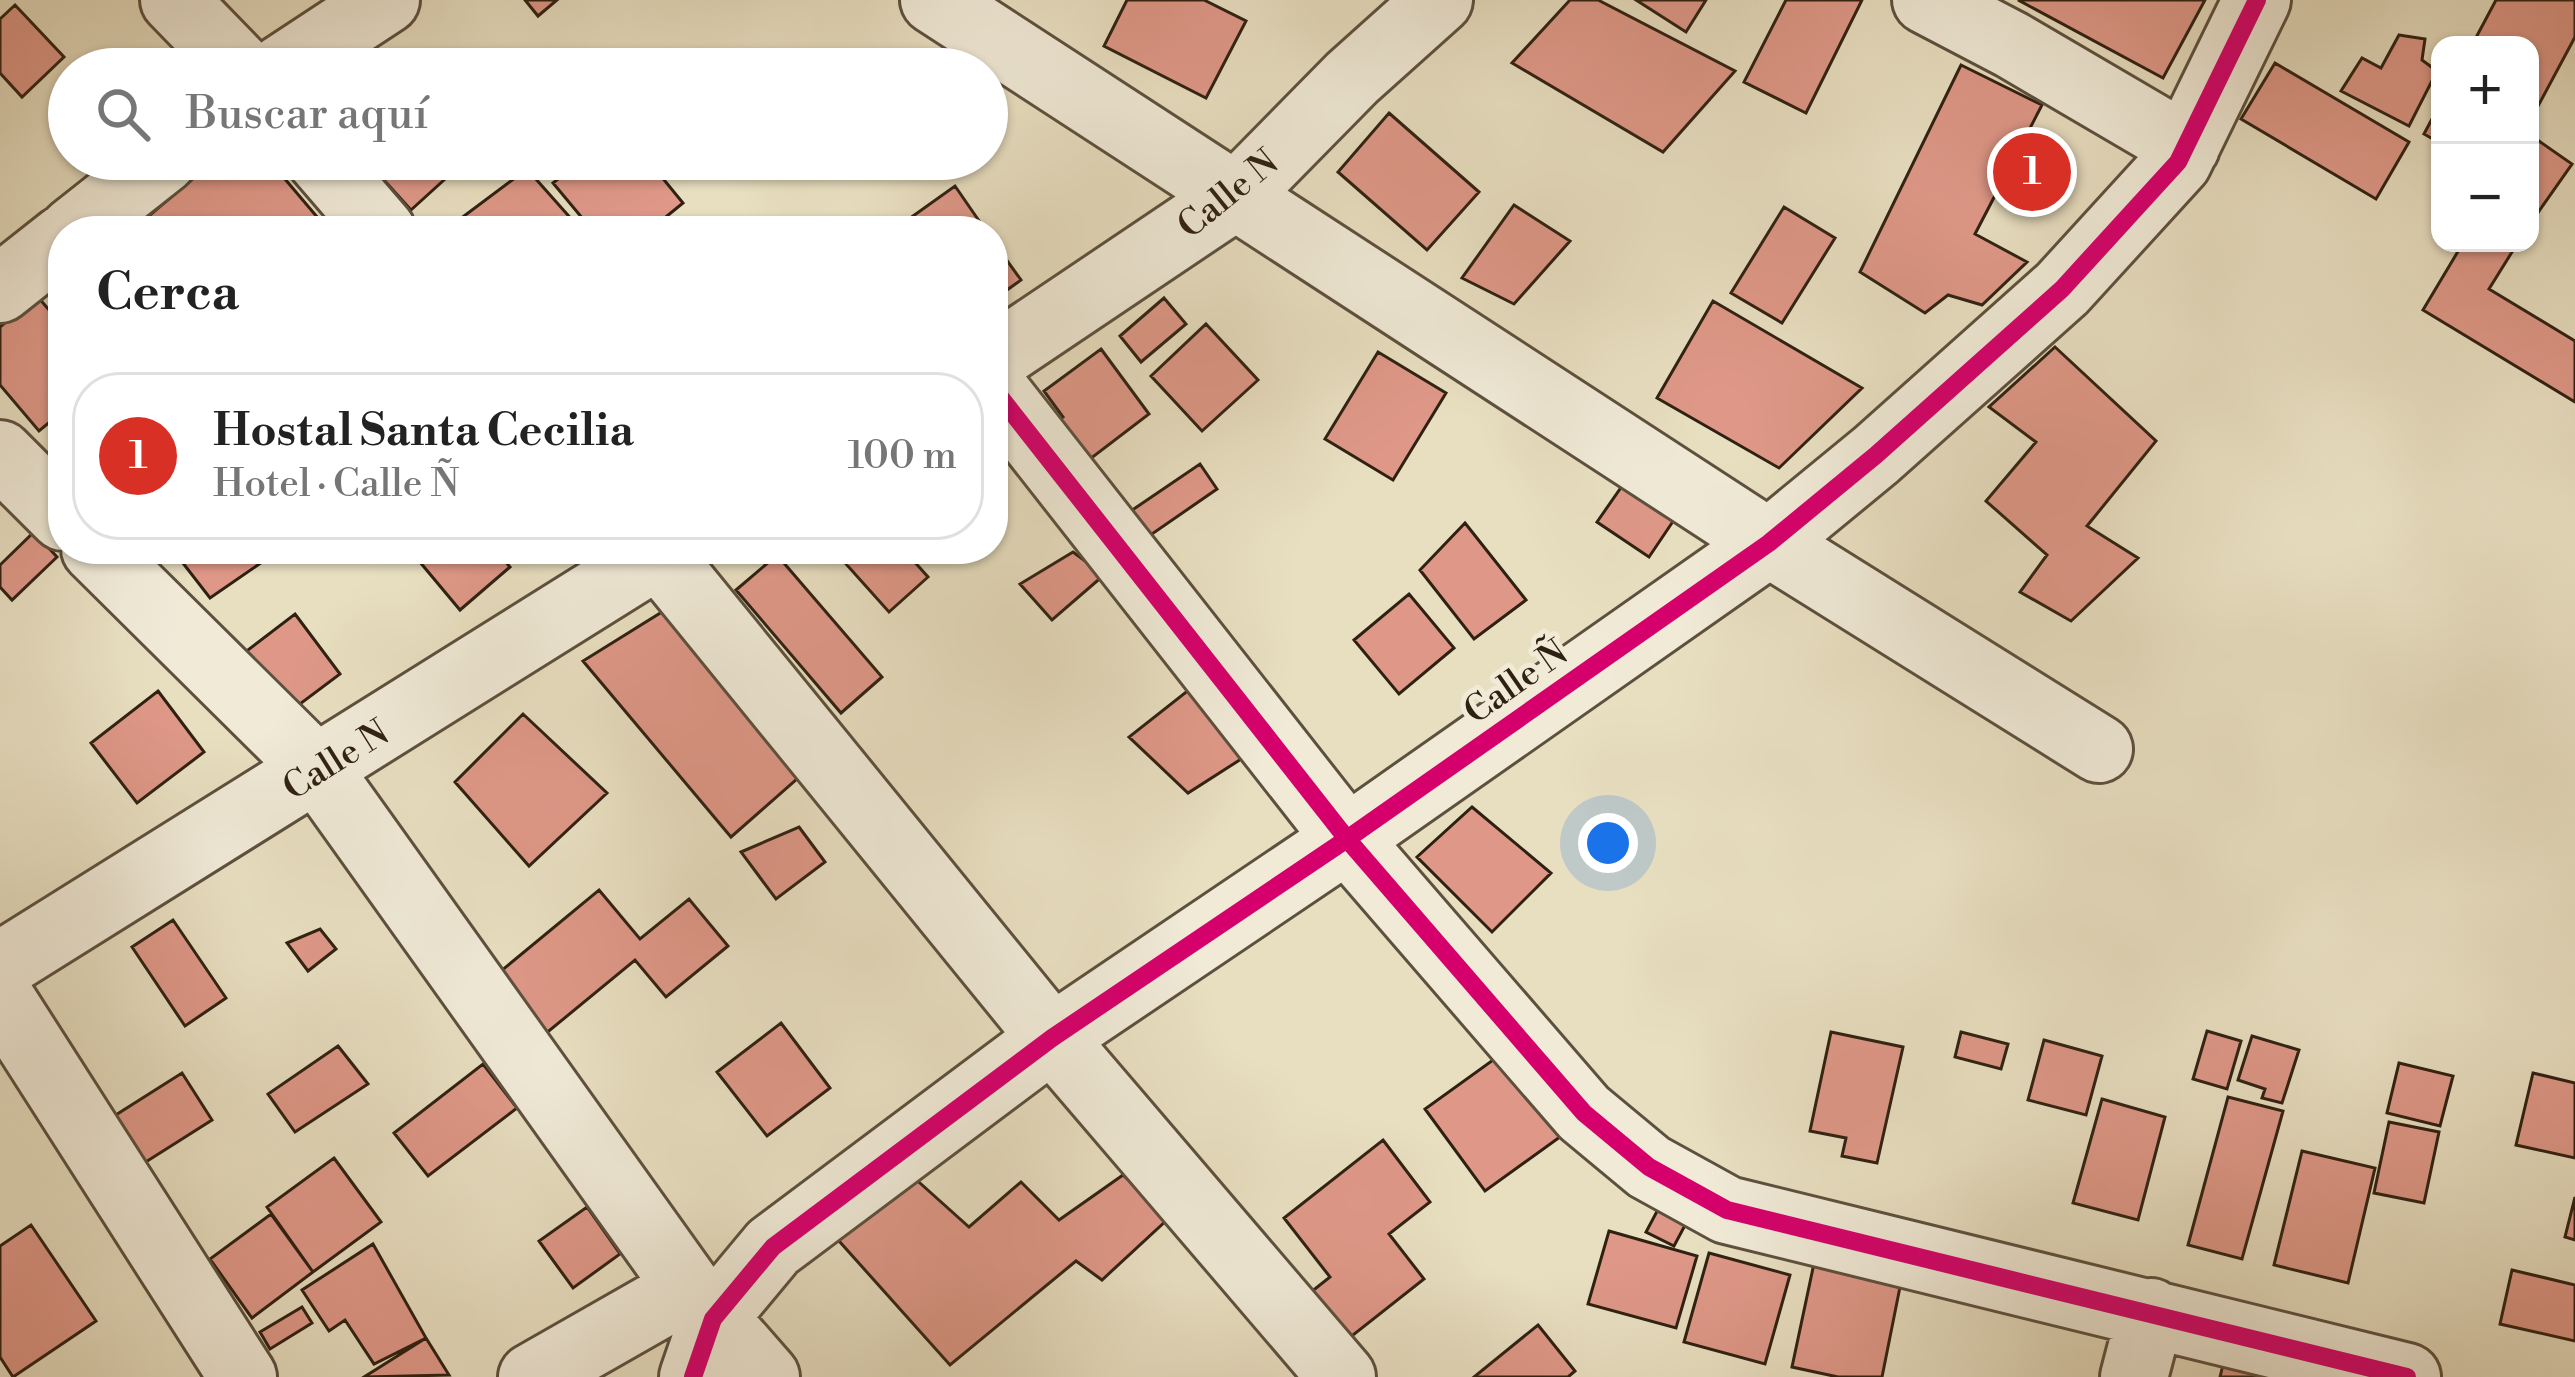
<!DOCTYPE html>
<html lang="es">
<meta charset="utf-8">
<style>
body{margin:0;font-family:"Libre Bodoni",serif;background:#f6f6f6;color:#222}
.controls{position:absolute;right:36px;top:36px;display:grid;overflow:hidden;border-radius:24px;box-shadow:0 3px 9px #0004}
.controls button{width:108px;height:108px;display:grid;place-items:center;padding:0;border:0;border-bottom:3px solid #e0e0e0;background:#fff;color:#222;font:60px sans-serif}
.you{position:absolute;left:1608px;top:843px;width:42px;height:42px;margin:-30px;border:9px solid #fff;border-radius:50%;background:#1a73e8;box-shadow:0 0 0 18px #1a73e833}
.badge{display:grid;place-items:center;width:78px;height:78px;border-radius:50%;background:#d93025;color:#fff;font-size:39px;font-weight:700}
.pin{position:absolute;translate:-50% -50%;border:6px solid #fff;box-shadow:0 3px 12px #0006}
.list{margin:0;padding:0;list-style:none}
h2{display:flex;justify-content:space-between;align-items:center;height:156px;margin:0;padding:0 48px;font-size:51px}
h2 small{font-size:39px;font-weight:400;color:#767676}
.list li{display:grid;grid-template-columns:78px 1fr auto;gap:36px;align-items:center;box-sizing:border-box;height:168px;margin:0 24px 24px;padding:0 24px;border:3px solid #e0e0e0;border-radius:48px}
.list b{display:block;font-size:45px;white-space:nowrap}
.list p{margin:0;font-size:39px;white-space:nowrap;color:#767676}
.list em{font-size:39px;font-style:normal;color:#767676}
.icon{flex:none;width:66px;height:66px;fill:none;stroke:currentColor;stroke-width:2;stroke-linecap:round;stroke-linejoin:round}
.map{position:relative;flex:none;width:2575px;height:1377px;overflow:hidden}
.search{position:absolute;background:#fff;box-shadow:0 3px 9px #0004;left:48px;top:48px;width:960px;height:132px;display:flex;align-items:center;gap:30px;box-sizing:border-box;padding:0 42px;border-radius:66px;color:#767676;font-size:45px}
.panel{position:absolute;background:#fff;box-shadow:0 3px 9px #0004;left:48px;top:216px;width:960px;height:348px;border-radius:48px}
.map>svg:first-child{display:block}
</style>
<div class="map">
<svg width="2575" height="1377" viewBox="0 0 2575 1377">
<rect width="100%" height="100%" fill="#e8dfc1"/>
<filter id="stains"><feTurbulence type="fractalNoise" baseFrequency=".00167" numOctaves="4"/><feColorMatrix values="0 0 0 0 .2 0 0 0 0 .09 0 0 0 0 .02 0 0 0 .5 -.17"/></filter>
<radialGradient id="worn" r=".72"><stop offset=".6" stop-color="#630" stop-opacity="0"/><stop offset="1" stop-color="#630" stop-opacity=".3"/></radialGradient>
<path fill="#df9888" stroke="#2f2112" stroke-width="3" d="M 525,0 L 557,0 L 538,16 Z
M 1127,0 L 1204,0 L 1246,21 L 1206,98 L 1104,46 Z
M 1570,0 L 1598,0 L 1735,71 L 1663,152 L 1512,63 Z
M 1636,0 L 1706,0 L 1686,32 Z
M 1786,0 L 1862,0 L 1806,113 L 1744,82 Z
M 2018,0 L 2205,0 L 2163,78 Z
M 2496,0 L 2575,0 L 2575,37 L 2530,121 L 2530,45 L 2472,45 Z
M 15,5 L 64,57 L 22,97 L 0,73 L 0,19 Z
M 2399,35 L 2425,39 L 2422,60 L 2437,71 L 2409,126 L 2341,91 L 2362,58 L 2381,68 Z
M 390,53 L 404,69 L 373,69 Z
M 2275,63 L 2409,142 L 2376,199 L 2241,119 Z
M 1961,65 L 2042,105 L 1975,234 L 2027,262 L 1982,305 L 1948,295 L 1925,313 L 1860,272 Z
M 2440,104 L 2440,143 L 2424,134 Z
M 1389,113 L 1479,192 L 1427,250 L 1338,172 Z
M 2536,139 L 2572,164 L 2530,224 L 2530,148 Z
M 216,159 L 268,159 L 329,231 L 131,231 Z
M 365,159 L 467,159 L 411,210 Z
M 583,159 L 647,159 L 683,203 L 667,216 L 679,231 L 593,231 L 553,183 Z
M 527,169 L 582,231 L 444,231 Z
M 955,186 L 986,231 L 892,231 Z
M 1514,205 L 1570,241 L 1514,304 L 1462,278 Z
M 1784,207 L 1835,238 L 1782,323 L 1731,293 Z
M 993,241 L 1021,280 L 993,300 Z
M 2463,243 L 2496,243 L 2512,252 L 2489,289 L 2575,341 L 2575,402 L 2423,310 Z
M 37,296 L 63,326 L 63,411 L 39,431 L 0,385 L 0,327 Z
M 1164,298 L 1186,324 L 1141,362 L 1120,336 Z
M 1713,301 L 1862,388 L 1779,468 L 1657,398 Z
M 1206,324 L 1258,380 L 1202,431 L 1151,376 Z
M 2055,347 L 2156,441 L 2087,526 L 2138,558 L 2071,621 L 2020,592 L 2047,555 L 1986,501 L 2036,442 L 1989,407 Z
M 1101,349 L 1149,414 L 1077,469 L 1047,429 L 1063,417 L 1044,391 Z
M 1378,352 L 1446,393 L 1393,480 L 1325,439 Z
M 1200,464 L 1217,489 L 1139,543 L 1122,517 Z
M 1629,476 L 1680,511 L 1649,557 L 1597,522 Z
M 1465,523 L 1526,600 L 1474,639 L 1420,570 Z
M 34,532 L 57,557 L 12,600 L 0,587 L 0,565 Z
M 172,549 L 281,549 L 210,598 Z
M 409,549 L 495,549 L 510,567 L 460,610 Z
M 864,549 L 903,549 L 928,577 L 889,612 L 846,564 Z
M 1073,552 L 1104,575 L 1052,620 L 1020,584 Z
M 777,555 L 882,677 L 841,713 L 736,590 Z
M 1409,594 L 1454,648 L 1399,694 L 1354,640 Z
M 670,607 L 813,765 L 731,837 L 583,661 Z
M 295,614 L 340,674 L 288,713 L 244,653 Z
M 1195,685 L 1249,754 L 1188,793 L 1129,737 Z
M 158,691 L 204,752 L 137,803 L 91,743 Z
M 523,714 L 607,793 L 529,866 L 455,782 Z
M 1472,807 L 1551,873 L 1492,932 L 1417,857 Z
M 799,827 L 825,862 L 776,899 L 741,852 Z
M 599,890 L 640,939 L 689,899 L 728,946 L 666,997 L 635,960 L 544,1035 L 495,976 Z
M 173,920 L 226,998 L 185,1026 L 132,947 Z
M 320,929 L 336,949 L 308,971 L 287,943 Z
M 781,1023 L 830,1088 L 767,1136 L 717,1072 Z
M 2207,1031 L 2241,1041 L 2227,1089 L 2193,1079 Z
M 1831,1032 L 1903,1047 L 1877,1163 L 1842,1156 L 1846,1138 L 1810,1131 Z
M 1961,1032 L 2008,1044 L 2001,1069 L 1955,1057 Z
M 2252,1036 L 2299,1050 L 2282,1103 L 2262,1098 L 2265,1089 L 2238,1080 Z
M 2044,1040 L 2102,1056 L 2086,1115 L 2028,1100 Z
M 1518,1042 L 1578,1124 L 1485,1191 L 1425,1109 Z
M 338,1046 L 368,1084 L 295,1132 L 268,1094 Z
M 2399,1063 L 2453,1076 L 2440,1126 L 2387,1113 Z
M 483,1064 L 517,1108 L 428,1176 L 394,1133 Z
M 182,1073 L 212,1120 L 141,1165 L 111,1118 Z
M 2533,1073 L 2575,1083 L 2575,1158 L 2516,1145 Z
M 2228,1097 L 2283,1111 L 2242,1259 L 2188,1245 Z
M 2102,1099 L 2165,1117 L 2138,1220 L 2073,1203 Z
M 2389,1122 L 2439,1132 L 2424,1203 L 2374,1193 Z
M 1383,1140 L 1430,1202 L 1389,1234 L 1424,1279 L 1343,1343 L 1306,1296 L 1330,1277 L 1284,1218 Z
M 2302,1151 L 2375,1168 L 2348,1283 L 2274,1265 Z
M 334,1158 L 381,1222 L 313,1272 L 267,1207 Z
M 901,1166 L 969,1227 L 1021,1182 L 1059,1220 L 1123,1175 L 1169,1218 L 1102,1280 L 1076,1261 L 950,1365 L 831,1232 Z
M 2575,1197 L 2575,1240 L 2565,1237 Z
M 1663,1200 L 1691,1214 L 1674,1246 L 1646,1232 Z
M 587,1207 L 620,1254 L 573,1288 L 539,1241 Z
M 271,1214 L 313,1272 L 252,1318 L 210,1259 Z
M 31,1225 L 96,1321 L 13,1377 L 0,1357 L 0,1246 Z
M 1609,1231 L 1697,1256 L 1676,1328 L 1588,1304 Z
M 373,1244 L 426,1338 L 374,1364 L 345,1320 L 329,1331 L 302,1290 Z
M 1709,1253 L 1790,1275 L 1765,1364 L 1684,1342 Z
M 1816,1254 L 1903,1272 L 1882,1377 L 1838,1377 L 1792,1367 Z
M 2512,1270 L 2575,1285 L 2575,1341 L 2500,1324 Z
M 302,1307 L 312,1323 L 270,1349 L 260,1332 Z
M 1538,1325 L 1575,1371 L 1568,1377 L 1474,1377 Z
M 426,1338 L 449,1375 L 364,1377 Z
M 2223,1365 L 2268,1377 L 2220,1377 Z"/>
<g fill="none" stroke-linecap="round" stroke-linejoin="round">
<g stroke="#5d503e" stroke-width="72">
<path id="minor" d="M 174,0 L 241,69
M 934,0 L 1769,543 L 2099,749
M 1926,0 L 2012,45 L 2186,147
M 281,69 L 386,0
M 320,159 L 382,231
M 73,231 L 164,159
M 0,289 L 63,239
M 993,359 L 1237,195 L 1352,78 L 1439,0
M 993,388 L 1347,839 L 1584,1113 L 1649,1167 L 1727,1210 L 2407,1377
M 0,454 L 63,517
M 95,549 L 318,770 L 688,1288 L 766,1377
M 654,549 L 1052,1038 L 1342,1377
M 0,966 L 667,549
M 0,997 L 243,1377
M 532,1377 L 688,1288
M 693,1377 L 713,1319 L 773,1247 L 1052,1038 L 1347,839 L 1769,543 L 1876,455 L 2062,289 L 2178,162 L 2257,0
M 2134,1377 L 2151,1312"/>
</g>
<use href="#minor" stroke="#f0ead7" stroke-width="66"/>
<g stroke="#f0ead7" stroke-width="26">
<path id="cycleway" d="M 993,388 L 1347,839 L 1584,1113 L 1649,1167 L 1727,1210 L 2407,1377
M 693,1377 L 713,1319 L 773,1247 L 1052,1038 L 1347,839 L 1769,543 L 1876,455 L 2062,289 L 2178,162 L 2257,0"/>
</g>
<use href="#cycleway" stroke="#d6006c" stroke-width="18"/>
</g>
<g text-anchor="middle" stroke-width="10" stroke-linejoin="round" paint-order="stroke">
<g font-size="36" fill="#2f2112" stroke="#f0ead7">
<text transform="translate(1227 193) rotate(-39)" y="13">Calle N</text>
<text transform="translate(1515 681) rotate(-35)" y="13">Calle Ñ</text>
<text transform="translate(335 759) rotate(-32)" y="13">Calle N</text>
</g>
</g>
<rect width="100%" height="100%" filter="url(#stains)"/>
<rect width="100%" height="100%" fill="url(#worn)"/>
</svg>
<div class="controls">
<button>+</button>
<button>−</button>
</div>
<div class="you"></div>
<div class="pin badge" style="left:2032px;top:172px">1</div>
<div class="search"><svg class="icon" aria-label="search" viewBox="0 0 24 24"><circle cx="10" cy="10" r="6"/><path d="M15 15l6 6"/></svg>Buscar aquí</div>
<section class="panel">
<h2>Cerca<small></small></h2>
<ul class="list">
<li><span class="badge">1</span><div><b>Hostal Santa Cecilia</b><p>Hotel · Calle Ñ</p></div><em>100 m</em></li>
</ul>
</section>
</div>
